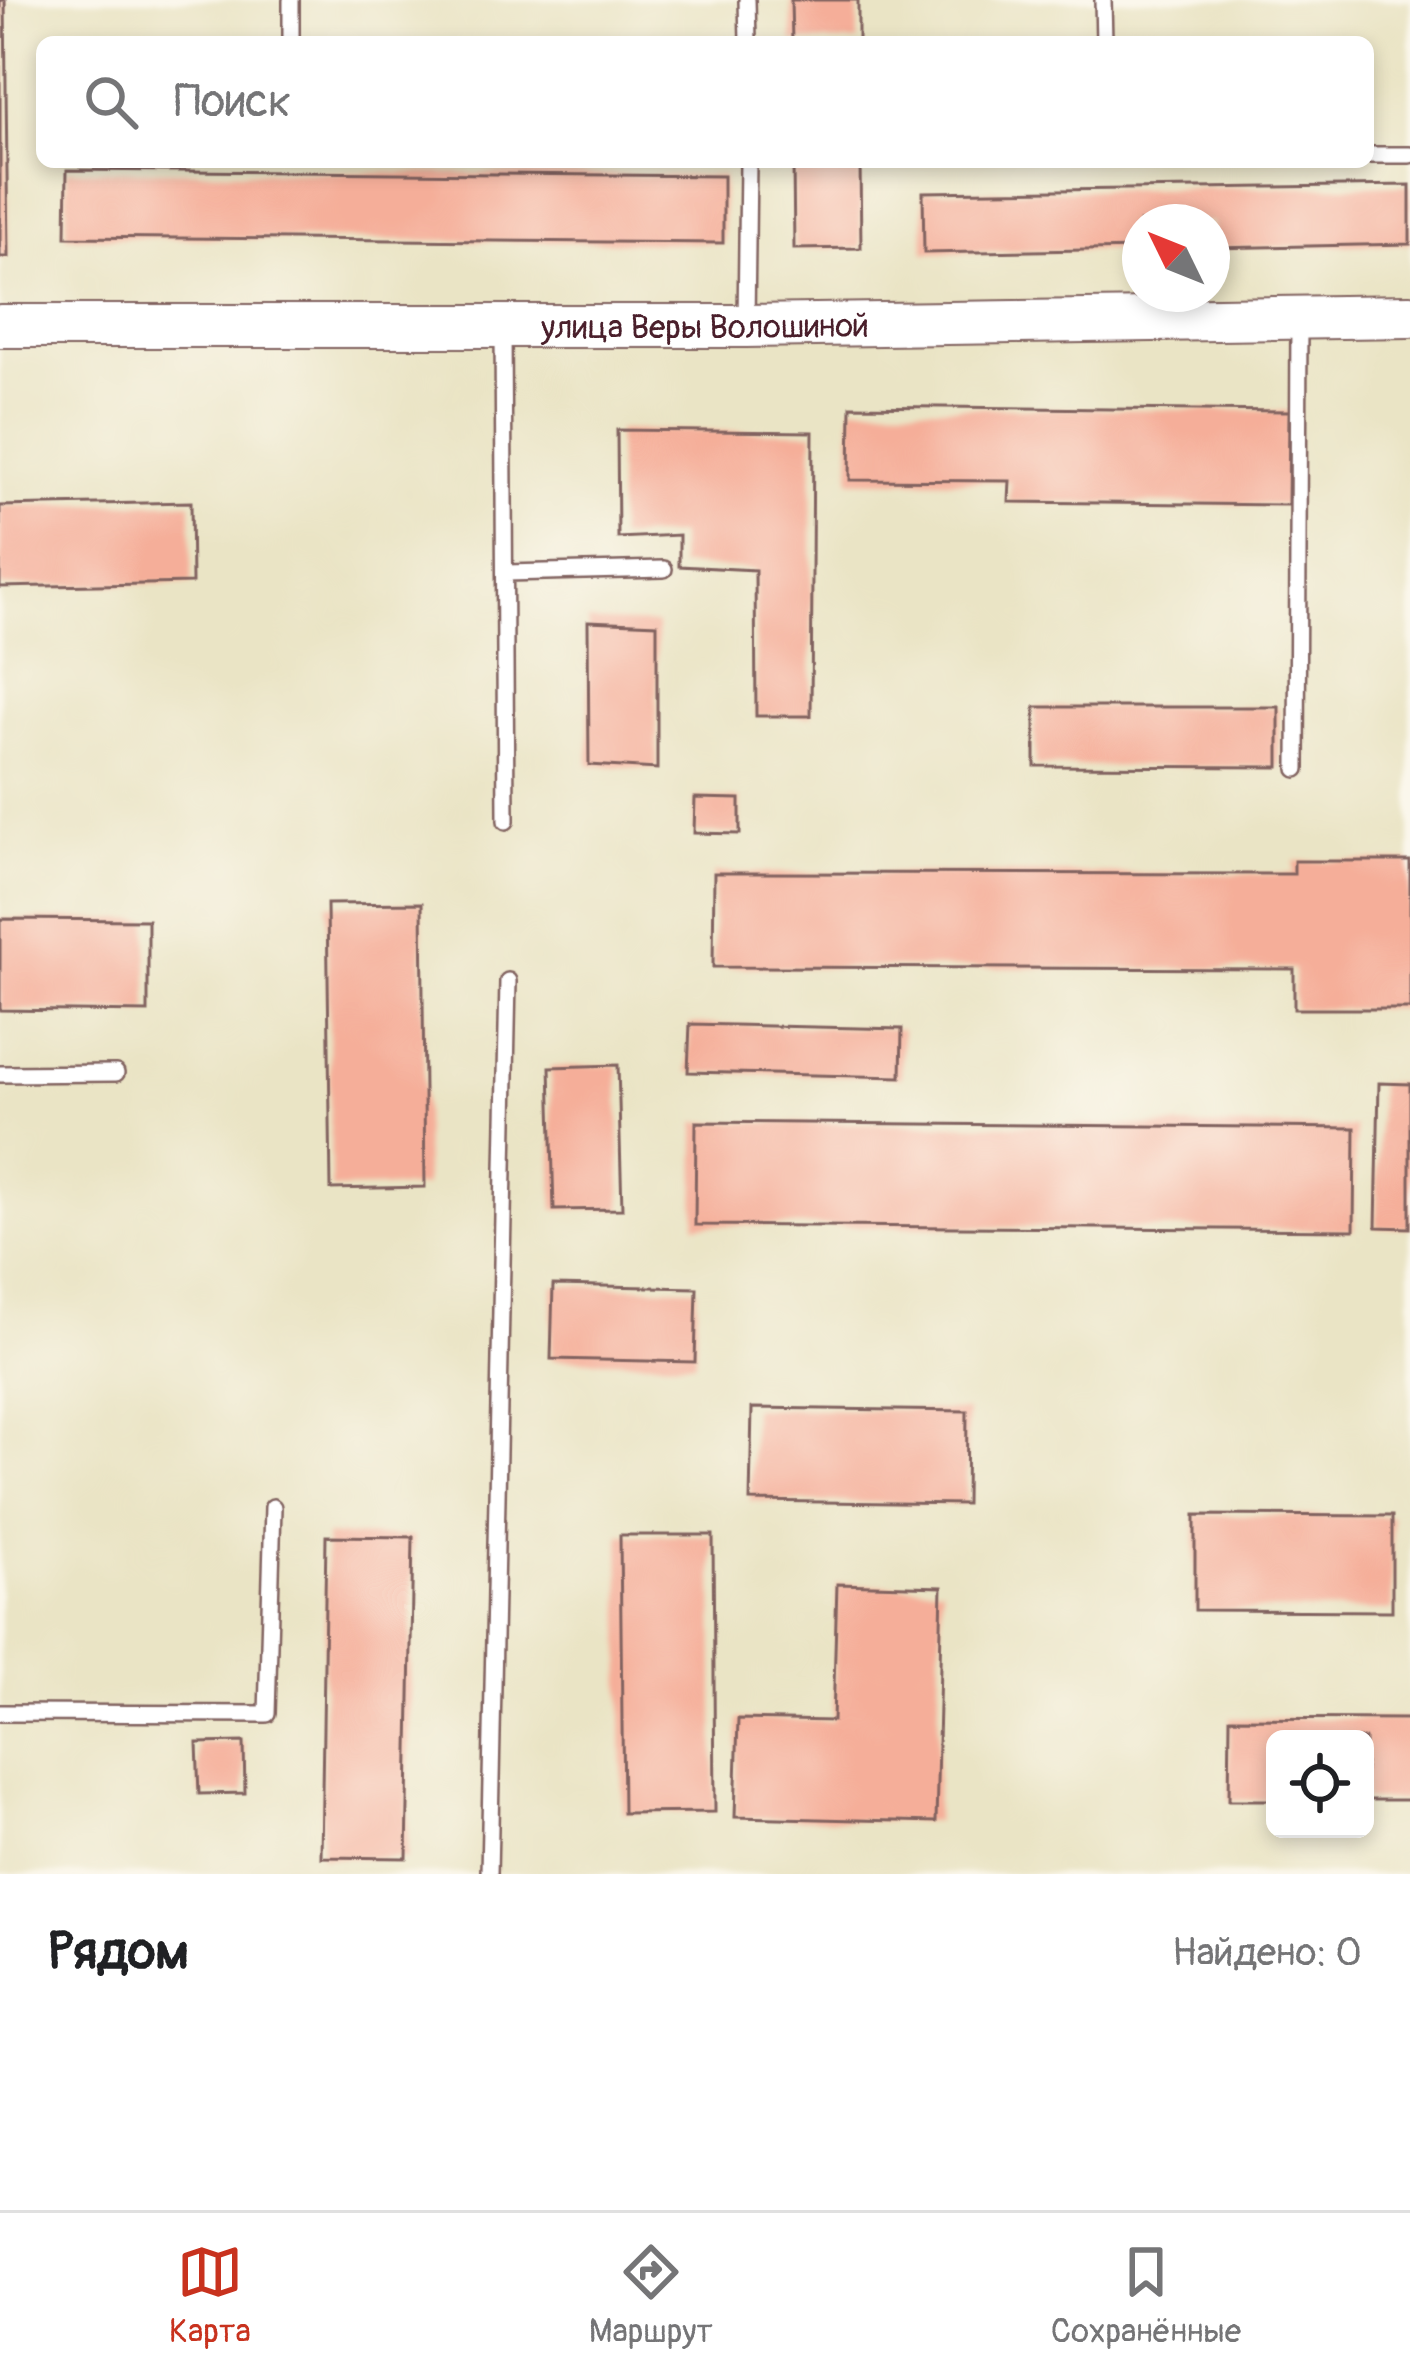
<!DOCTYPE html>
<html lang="ru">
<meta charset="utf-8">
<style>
body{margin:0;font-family:Pangolin,sans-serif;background:#f2f2f2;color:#202124}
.controls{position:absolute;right:36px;bottom:36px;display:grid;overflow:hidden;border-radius:18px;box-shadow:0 6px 18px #0003}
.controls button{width:108px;height:108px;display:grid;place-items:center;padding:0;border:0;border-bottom:3px solid #e0e0e0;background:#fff;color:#202124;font:60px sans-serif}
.compass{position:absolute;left:1122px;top:204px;width:108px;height:108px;border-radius:50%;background:#fff;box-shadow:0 6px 18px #0003;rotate:313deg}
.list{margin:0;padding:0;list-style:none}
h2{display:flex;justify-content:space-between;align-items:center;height:156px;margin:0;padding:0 48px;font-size:51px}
h2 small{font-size:39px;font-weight:400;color:#757577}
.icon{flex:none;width:66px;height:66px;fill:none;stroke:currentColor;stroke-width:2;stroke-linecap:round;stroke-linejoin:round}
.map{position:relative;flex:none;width:1410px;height:1874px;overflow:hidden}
.search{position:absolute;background:#fff;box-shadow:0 6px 18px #0003;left:36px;right:36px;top:36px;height:132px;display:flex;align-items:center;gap:30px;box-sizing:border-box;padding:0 42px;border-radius:18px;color:#757577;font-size:45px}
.sheet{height:336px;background:#fff}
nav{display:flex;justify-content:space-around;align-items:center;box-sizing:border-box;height:168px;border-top:3px solid #e0e0e0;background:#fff;font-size:33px;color:#757577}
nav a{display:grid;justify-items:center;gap:6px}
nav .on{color:#c8321e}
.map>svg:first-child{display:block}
</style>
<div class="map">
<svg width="1410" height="1874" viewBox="0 0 1410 1874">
<rect width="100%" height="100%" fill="#fbf7ec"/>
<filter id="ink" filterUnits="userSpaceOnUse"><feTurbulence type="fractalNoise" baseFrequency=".00833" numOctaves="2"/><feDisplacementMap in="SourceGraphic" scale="24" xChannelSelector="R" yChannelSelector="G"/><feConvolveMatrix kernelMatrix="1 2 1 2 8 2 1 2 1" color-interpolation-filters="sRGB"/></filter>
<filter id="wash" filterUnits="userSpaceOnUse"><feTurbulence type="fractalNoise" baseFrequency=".004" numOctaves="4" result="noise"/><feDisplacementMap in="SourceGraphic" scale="48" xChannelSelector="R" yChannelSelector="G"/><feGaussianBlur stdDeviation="2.7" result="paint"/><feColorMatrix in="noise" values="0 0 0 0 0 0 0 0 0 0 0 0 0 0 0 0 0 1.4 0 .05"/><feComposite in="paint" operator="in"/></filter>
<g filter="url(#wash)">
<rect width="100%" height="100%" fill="#eae4c5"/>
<g id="blocks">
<path fill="#f5ae99" d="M 0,0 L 5,0 L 8,257 L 0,257 Z
M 791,0 L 858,0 L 858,42 L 792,42 Z
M 793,162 L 860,162 L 861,248 L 794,249 Z
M 67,170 L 723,176 L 723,243 L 66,237 Z
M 1410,185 L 1410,244 L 1212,248 L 1212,222 L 1140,222 L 1140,249 L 924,253 L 923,192 Z
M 851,406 L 1289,411 L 1288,505 L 1009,502 L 1010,481 L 850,480 Z
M 617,430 L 813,432 L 811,716 L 756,716 L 755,570 L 679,566 L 679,535 L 618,538 Z
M 191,502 L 192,583 L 0,587 L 0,506 Z
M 588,621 L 657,624 L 657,769 L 589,765 Z
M 1035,707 L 1279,707 L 1279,767 L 1035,766 Z
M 695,798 L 740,799 L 740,834 L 694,833 Z
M 1294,861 L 1410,861 L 1410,1009 L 1294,1009 L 1294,969 L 713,967 L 714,873 L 1294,874 Z
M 422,903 L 425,1187 L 331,1189 L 327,904 Z
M 0,919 L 148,920 L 148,1012 L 0,1010 Z
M 690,1024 L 902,1029 L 901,1077 L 688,1072 Z
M 618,1065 L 622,1209 L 554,1210 L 550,1067 Z
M 1379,1083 L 1410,1084 L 1410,1228 L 1376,1227 Z
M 696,1122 L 1355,1128 L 1354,1230 L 695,1225 Z
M 553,1285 L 697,1288 L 695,1362 L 551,1359 Z
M 752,1408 L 967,1411 L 966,1504 L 750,1501 Z
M 1195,1515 L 1392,1516 L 1392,1611 L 1195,1610 Z
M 620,1535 L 713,1535 L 715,1812 L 623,1813 Z
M 326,1536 L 413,1537 L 407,1858 L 321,1857 Z
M 837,1584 L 942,1587 L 936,1822 L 735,1817 L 738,1719 L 833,1721 Z
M 1230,1718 L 1410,1719 L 1410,1800 L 1365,1800 L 1365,1739 L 1275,1739 L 1275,1800 L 1229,1800 Z
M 244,1742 L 245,1793 L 199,1794 L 197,1743 Z"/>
</g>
</g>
<g filter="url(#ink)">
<use href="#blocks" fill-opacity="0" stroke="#826461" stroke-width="3"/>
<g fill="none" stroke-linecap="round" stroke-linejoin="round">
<g stroke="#826461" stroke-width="20">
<path id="lane" d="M 291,0 L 291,42
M 747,0 L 748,42
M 1103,0 L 1104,42
M 1368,155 L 1410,155
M 746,323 L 748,162
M 503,329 L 506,821
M 506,573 L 664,569
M 1297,769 L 1299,319
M 0,1074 L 116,1073
M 0,1713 L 267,1714 L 273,1507
M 489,1874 L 508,981"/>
</g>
<g stroke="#826461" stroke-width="46">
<g id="secondary">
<path id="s1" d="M 0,326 L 746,326 L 1410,316"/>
</g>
</g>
<use href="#lane" stroke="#fff" stroke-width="15"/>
<use href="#secondary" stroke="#fff" stroke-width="42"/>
</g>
</g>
<g text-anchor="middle" stroke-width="9" stroke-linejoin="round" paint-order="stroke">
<g font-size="33" fill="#4a1f2b" stroke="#fbf7ec">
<text dy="12" stroke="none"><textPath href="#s1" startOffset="705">улица Веры Волошиной</textPath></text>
</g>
</g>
</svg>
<div class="controls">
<button><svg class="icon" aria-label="locate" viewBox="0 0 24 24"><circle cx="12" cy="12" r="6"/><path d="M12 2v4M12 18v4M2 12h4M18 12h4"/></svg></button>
</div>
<svg class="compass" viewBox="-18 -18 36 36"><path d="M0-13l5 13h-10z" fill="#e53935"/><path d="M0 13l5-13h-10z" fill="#757577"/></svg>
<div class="search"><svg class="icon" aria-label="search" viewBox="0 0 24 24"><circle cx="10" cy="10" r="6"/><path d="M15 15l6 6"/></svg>Поиск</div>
</div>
<section class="sheet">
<h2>Рядом<small>Найдено: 0</small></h2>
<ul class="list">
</ul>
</section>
<nav>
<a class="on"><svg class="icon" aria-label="map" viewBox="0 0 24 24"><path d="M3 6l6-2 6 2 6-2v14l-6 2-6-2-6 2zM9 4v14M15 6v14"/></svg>Карта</a>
<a><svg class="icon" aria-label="directions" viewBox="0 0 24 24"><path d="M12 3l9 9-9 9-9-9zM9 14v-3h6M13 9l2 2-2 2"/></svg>Маршрут</a>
<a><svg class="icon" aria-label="saved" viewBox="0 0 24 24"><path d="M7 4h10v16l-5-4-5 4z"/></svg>Сохранённые</a>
</nav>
